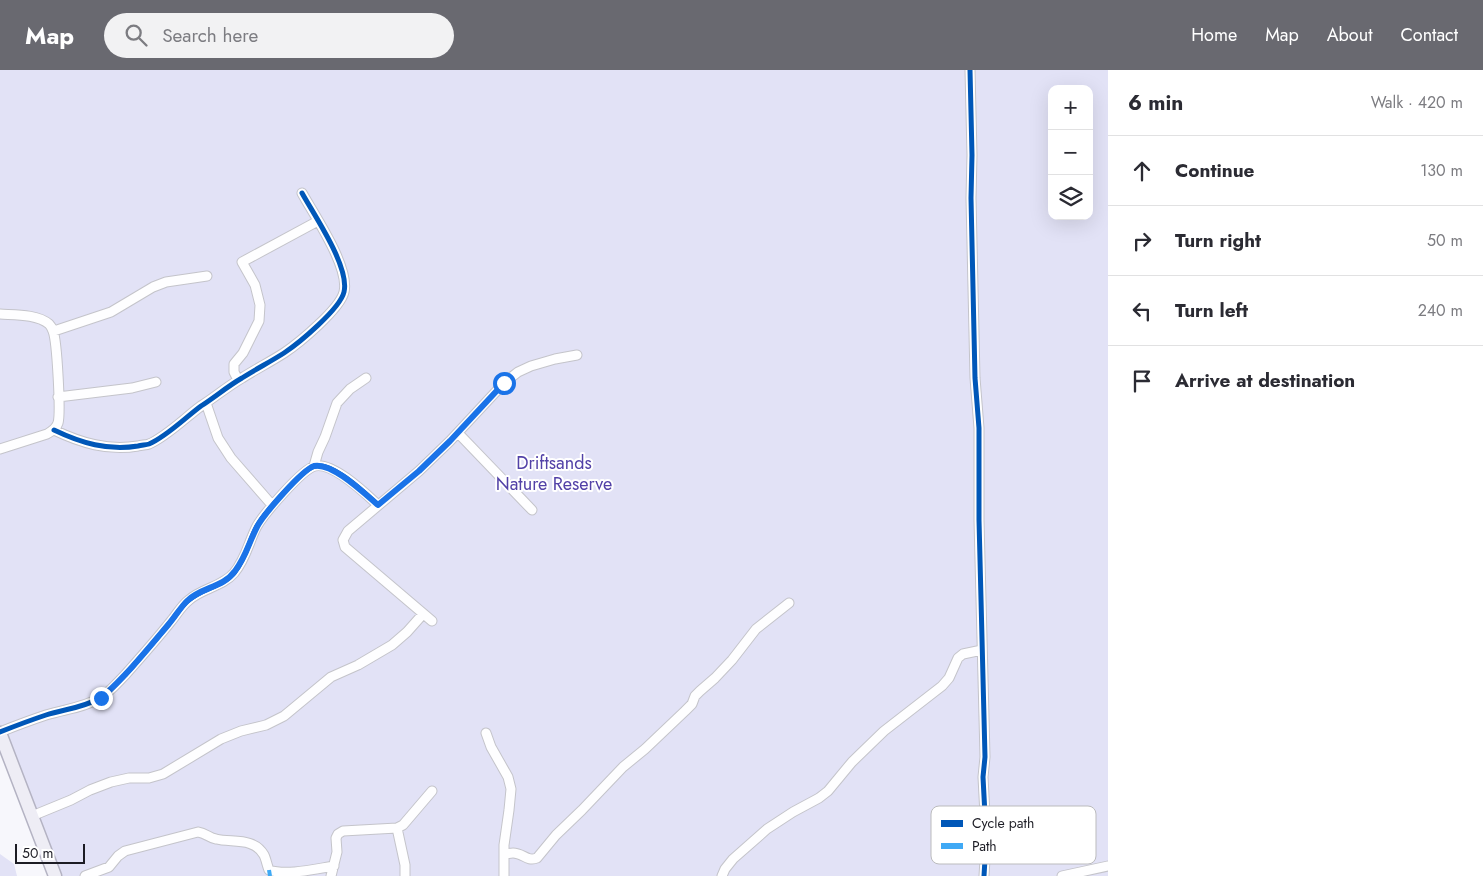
<!DOCTYPE html>
<meta charset="utf-8">
<style>
body{margin:0;font-family:Jost,sans-serif;background:#f2f2f3;color:#2b2b33}
.controls{position:absolute;right:15px;top:15px;display:grid;overflow:hidden;border-radius:10px;box-shadow:0 5px 20px #0002}
.controls button{width:45px;height:45px;display:grid;place-items:center;padding:0;border:0;border-bottom:1px solid #e1e1e2;background:#fff;color:#2b2b33;font:25px sans-serif}
.scale{position:absolute;left:15px;bottom:12px;width:70px;box-sizing:border-box;padding-left:5px;border:2px solid #1c1c24;border-top:0;font-size:14px;line-height:18px;white-space:nowrap;color:#1c1c24;-webkit-text-stroke:4px #fff;paint-order:stroke}
.stop{position:absolute;width:15px;height:15px;margin:-11px;border:4px solid #1a73e8;border-radius:50%;background:#fff}
.stop.end{background:#1a73e8;border-color:#fff;box-shadow:0 1px 5px #0008}
.list{margin:0;padding:0;list-style:none}
h2{display:flex;justify-content:space-between;align-items:center;height:65px;margin:0;padding:0 20px;font-size:21px}
h2 small{font-size:16px;font-weight:400;color:#7c7c81}
.list li{display:grid;grid-template-columns:32px 1fr auto;gap:15px;align-items:center;box-sizing:border-box;height:70px;padding:0 20px;border-top:1px solid #e1e1e2}
.list b{display:block;font-size:19px;white-space:nowrap}
.list em{font-size:16px;font-style:normal;color:#7c7c81}
.icon{flex:none;width:28px;height:28px;fill:none;stroke:currentColor;stroke-width:2;stroke-linecap:round;stroke-linejoin:round}
.map{position:relative;flex:none;width:1108px;height:806px;overflow:hidden}
header{display:flex;align-items:center;gap:30px;box-sizing:border-box;height:70px;padding:0 25px;background:#696970;color:#fff}
header strong{font-size:24px}
nav{display:flex;gap:28px;margin-inline-start:auto;font-size:18px}
.search{width:350px;height:45px;background:#f2f2f3;display:flex;align-items:center;gap:12px;box-sizing:border-box;padding:0 18px;border-radius:28px;color:#7c7c81;font-size:19px}
main{display:flex}
aside{flex:1;background:#fff}
.map>svg:first-child{display:block}
</style>
<header>
<strong>Map</strong>
<div class="search"><svg class="icon" aria-label="search" viewBox="0 0 24 24"><circle cx="10" cy="10" r="6"/><path d="M15 15l6 6"/></svg>Search here</div>
<nav><a>Home</a><a>Map</a><a>About</a><a>Contact</a></nav>
</header>
<main>
<div class="map">
<svg width="1108" height="806" viewBox="0 0 1108 806">
<rect width="100%" height="100%" fill="#f7f7fc"/>
<path fill="#e2e2f6" fill-rule="evenodd" d="M 0,0 L 1108,0 L 1108,806 L 54,806 L 0,660 ZM 1052,19 L 1089,19 L 1089,146 L 1052,146 Z
M 0,784 L 14,794 L 17,806 L 0,806 Z"/>
<g fill="none" stroke-linecap="round" stroke-linejoin="round">
<g stroke="#c4c4ca" stroke-width="11">
<path id="street" d="M 970,0 L 972,85 L 971,128 L 975,308 L 979,358 L 979,450 L 985,687 L 983,707 L 985,745 L 982,769 L 985,789 L 984,806
M 0,244 C 15,245 37,244 49,254 C 51,256 52,258 53,261 C 57,271 61,343 58,353 C 56,359 52,361 47,364 L 0,379
M 54,261 L 111,242 L 153,217 L 166,212 L 207,206
M 238,310 L 234,302 L 234,294 L 243,283 L 259,251 L 260,235 L 255,215 L 242,192 L 318,151
M 58,327 L 132,318 L 156,312
M 206,333 L 218,368 L 231,388 L 272,435
M 54,360 C 81,373 108,381 138,376 C 142,375 146,375 149,374 C 166,367 186,347 201,336 C 215,327 228,316 242,308 C 256,299 270,292 284,283 C 299,273 340,239 344,222 C 350,197 314,145 302,123
M 458,363 L 532,440
M 314,396 L 318,382 L 325,367 L 337,333 L 350,319 L 366,308
M 432,551 L 345,477 L 343,470 L 348,461 L 419,401 L 450,371 L 504,313 L 518,302 L 531,296 L 555,289 L 577,285
M 0,662 C 15,656 31,650 46,645 C 65,639 83,638 100,628 C 110,622 117,613 125,605 C 141,587 157,569 172,550 C 177,544 182,535 189,530 C 202,518 222,517 234,503 C 246,489 249,471 257,456 C 264,444 302,399 315,396 C 333,392 365,423 378,435
M 486,663 L 491,677 L 508,707 L 511,719 L 509,740 L 504,775 L 504,806
M 32,746 L 71,730 L 90,720 L 111,712 L 129,708 L 149,708 L 163,704 L 221,669 L 241,661 L 266,655 L 284,646 L 331,607 L 358,595 L 392,575 L 407,562 L 423,544
M 397,758 L 405,795 L 405,806
M 504,784 C 507,784 510,783 513,783 C 523,783 527,792 537,788 L 556,765 L 582,740 L 623,697 L 645,679 L 685,641 L 692,634 L 695,626 L 700,621 L 715,608 L 732,590 L 756,559 L 789,533
M 85,806 L 109,797 L 118,786 L 125,781 L 198,762 C 206,763 209,768 216,769 C 232,773 254,767 264,785 C 266,789 267,795 269,800 C 286,806 315,799 334,796
M 331,806 L 337,782 L 336,768 L 338,764 L 343,761 L 397,758 L 403,755 L 432,721
M 722,806 L 725,799 L 733,789 L 767,759 L 793,742 L 819,728 L 828,721 L 852,692 L 884,661 L 942,616 L 949,608 L 958,588 L 963,584 L 982,580
M 1062,806 L 1108,796"/>
</g>
<g stroke="#b4b3c3" stroke-width="15">
<path id="primary" d="M 0,663 L 55,806"/>
</g>
<use href="#street" stroke="#fefeff" stroke-width="9"/>
<use href="#primary" stroke="#eeedf5" stroke-width="12"/>
<path stroke="#3fa9f5" stroke-width="4" stroke-dasharray="8 4" stroke-linecap="butt" d="M 269,800 L 270,806"/>
<g stroke="#fff" stroke-width="8">
<path id="cycleway" d="M 970,0 L 972,85 L 971,128 L 975,308 L 979,358 L 979,450 L 985,687 L 983,707 L 985,745 L 982,769 L 985,789 L 984,806
M 54,360 C 81,373 108,381 138,376 C 142,375 146,375 149,374 C 166,367 186,347 201,336 C 215,327 228,316 242,308 C 256,299 270,292 284,283 C 299,273 340,239 344,222 C 350,197 314,145 302,123
M 0,662 C 15,656 31,650 46,645 C 65,639 83,638 100,628 C 110,622 117,613 125,605 C 141,587 157,569 172,550 C 177,544 182,535 189,530 C 202,518 222,517 234,503 C 246,489 249,471 257,456 C 264,444 302,399 315,396 C 333,392 365,423 378,435"/>
</g>
<use href="#cycleway" stroke="#0057b8" stroke-width="5"/>
</g>
<g fill="none" stroke-linecap="round" stroke-linejoin="round">
<path stroke="#1a73e8" stroke-width="6" d="M 101,628 C 126,606 147,580 168,555 C 175,547 180,538 187,531 C 201,517 223,518 235,501 C 246,487 249,472 257,457 C 263,445 302,400 314,396 C 332,392 365,424 378,435 L 419,401 L 450,371 L 504,313"/>
</g>
<g text-anchor="middle" stroke-width="4" stroke-linejoin="round" paint-order="stroke">
<g font-size="18" fill="#5241a7" stroke="#fff">
<text x="554" y="399">Driftsands<tspan x="554" dy="21">Nature Reserve</tspan></text>
</g>
</g>
<rect x="931" y="736" width="165" height="58" rx="8" fill="#fff" stroke="#bbbbbd" stroke-width="1"/>
<rect x="941" y="750" width="22" height="7" fill="#0057b8"/>
<rect x="941" y="773" width="22" height="6" fill="#3fa9f5"/>
<g font-size="14" fill="#1c1c24">
<text x="972" y="758">Cycle path</text>
<text x="972" y="781">Path</text>
</g>
</svg>
<div class="controls">
<button>+</button>
<button>−</button>
<button><svg class="icon" aria-label="layers" viewBox="0 0 24 24"><path d="M12 4l9 5-9 5-9-5zM3 14l9 5 9-5"/></svg></button>
</div>
<div class="scale">50 m</div>
<div class="stop" style="left:504px;top:313px"></div>
<div class="stop end" style="left:101px;top:628px"></div>
</div>
<aside>
<h2>6 min<small>Walk · 420 m</small></h2>
<ul class="list">
<li><svg class="icon" aria-label="ahead" viewBox="0 0 24 24"><path d="M12 20V5M6 11l6-6 6 6"/></svg><div><b>Continue</b></div><em>130 m</em></li>
<li><svg class="icon" aria-label="right" viewBox="0 0 24 24"><path d="M7 20v-9h11M14 6l5 5-5 5"/></svg><div><b>Turn right</b></div><em>50 m</em></li>
<li><svg class="icon" aria-label="left" viewBox="0 0 24 24"><path d="M17 20v-9H6M10 6l-5 5 5 5"/></svg><div><b>Turn left</b></div><em>240 m</em></li>
<li><svg class="icon" aria-label="arrive" viewBox="0 0 24 24"><path d="M6 21V4h12l-3 4 3 4H6"/></svg><div><b>Arrive at destination</b></div></li>
</ul>
</aside>
</main>
